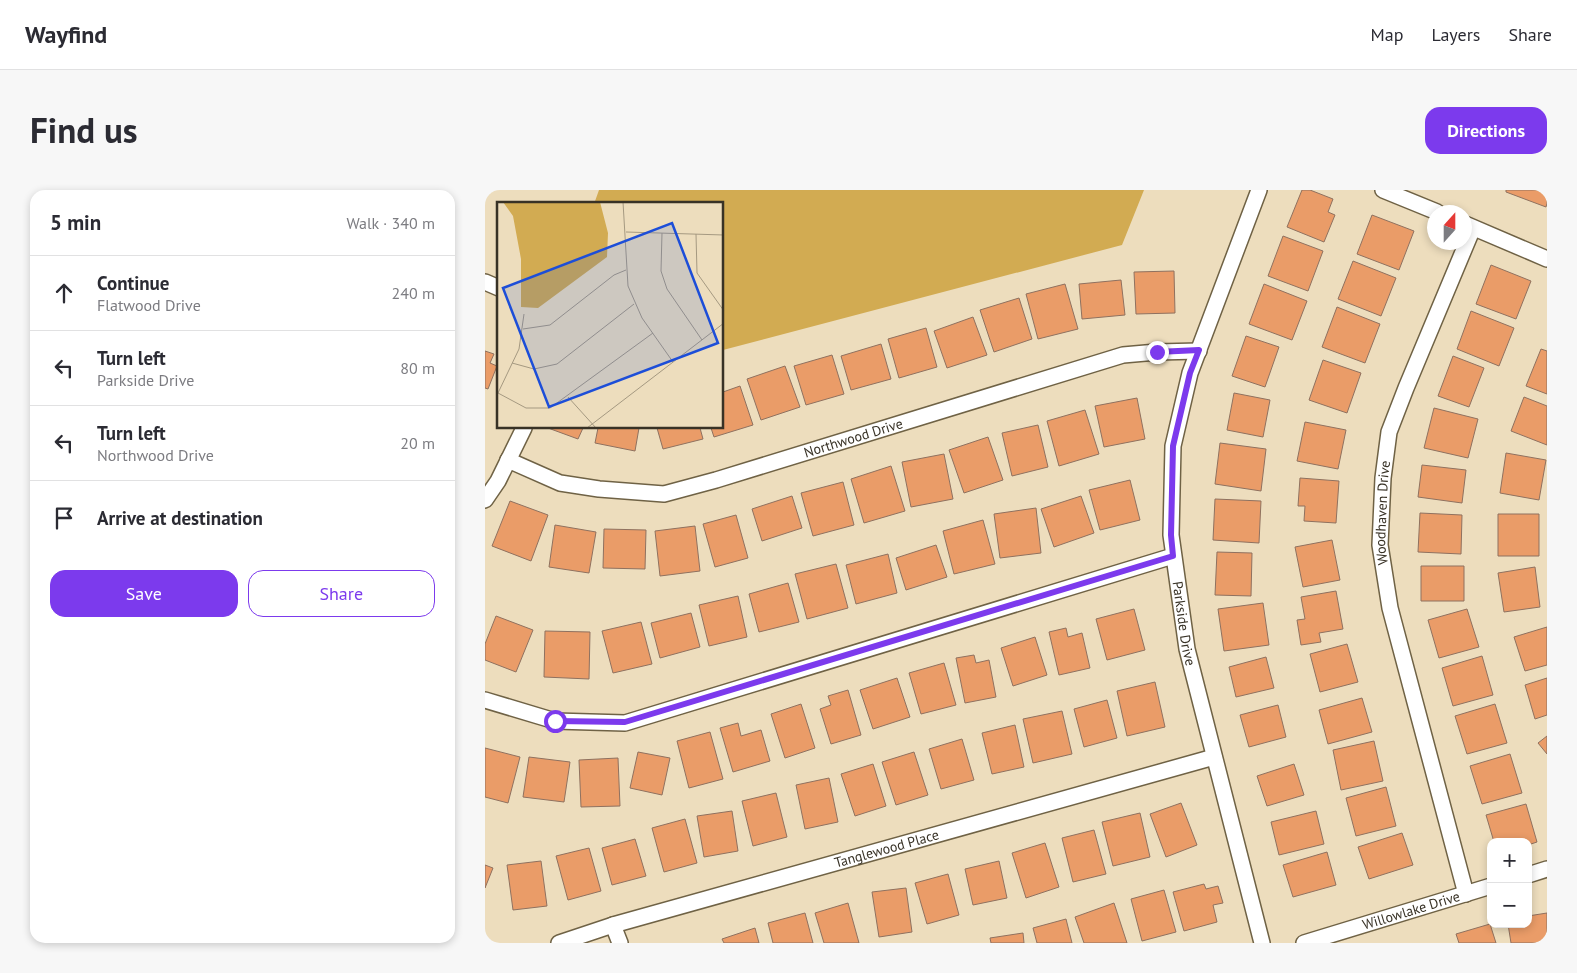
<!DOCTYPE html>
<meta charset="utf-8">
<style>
body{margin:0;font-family:"PT Sans",sans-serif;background:#f7f7f7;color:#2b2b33}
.controls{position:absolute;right:15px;bottom:15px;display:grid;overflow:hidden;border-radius:10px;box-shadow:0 2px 8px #0003}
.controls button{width:45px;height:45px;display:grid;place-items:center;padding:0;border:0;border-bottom:1px solid #e1e1e2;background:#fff;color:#2b2b33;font:25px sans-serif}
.compass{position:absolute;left:942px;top:15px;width:45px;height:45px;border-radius:50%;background:#fff;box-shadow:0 2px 8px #0003;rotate:21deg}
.stop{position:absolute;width:15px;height:15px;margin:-11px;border:4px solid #7c3aed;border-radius:50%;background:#fff}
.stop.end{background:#7c3aed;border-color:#fff;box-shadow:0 1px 5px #0008}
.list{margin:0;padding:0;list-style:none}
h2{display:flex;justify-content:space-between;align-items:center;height:65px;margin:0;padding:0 20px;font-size:21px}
h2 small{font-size:16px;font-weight:400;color:#7c7c81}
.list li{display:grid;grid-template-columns:32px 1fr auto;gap:15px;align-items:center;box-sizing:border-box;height:75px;padding:0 20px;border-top:1px solid #e1e1e2}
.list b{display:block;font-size:19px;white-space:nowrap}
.list p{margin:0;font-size:16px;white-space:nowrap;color:#7c7c81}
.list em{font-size:16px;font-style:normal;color:#7c7c81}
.actions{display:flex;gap:10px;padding:15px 20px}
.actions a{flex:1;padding:11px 0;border:1px solid #7c3aed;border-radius:15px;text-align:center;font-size:18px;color:#7c3aed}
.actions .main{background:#7c3aed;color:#fff}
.icon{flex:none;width:28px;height:28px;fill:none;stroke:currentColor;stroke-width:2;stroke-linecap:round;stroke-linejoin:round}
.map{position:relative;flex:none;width:1062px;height:753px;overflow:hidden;border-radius:15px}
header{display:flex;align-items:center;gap:30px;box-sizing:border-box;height:70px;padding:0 25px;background:#fff;border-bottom:1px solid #e1e1e2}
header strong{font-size:24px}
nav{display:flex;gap:28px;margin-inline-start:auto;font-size:18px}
.intro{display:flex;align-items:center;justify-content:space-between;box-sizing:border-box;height:120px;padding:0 30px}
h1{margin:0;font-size:35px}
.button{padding:12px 22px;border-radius:15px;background:#7c3aed;color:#fff;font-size:18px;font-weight:700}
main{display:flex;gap:30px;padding:0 30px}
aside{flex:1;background:#fff;border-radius:15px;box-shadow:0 2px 8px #0003}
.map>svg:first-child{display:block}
</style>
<header>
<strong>Wayfind</strong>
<nav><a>Map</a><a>Layers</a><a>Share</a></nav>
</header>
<div class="intro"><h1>Find us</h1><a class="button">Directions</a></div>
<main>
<aside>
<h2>5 min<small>Walk · 340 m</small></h2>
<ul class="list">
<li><svg class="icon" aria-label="ahead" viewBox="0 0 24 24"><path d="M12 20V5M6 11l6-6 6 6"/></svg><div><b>Continue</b><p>Flatwood Drive</p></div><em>240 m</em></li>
<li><svg class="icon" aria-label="left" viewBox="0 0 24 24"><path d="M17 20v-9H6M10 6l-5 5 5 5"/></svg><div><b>Turn left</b><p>Parkside Drive</p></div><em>80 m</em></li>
<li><svg class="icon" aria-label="left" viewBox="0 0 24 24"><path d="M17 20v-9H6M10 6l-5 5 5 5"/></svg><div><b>Turn left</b><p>Northwood Drive</p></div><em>20 m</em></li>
<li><svg class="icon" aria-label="arrive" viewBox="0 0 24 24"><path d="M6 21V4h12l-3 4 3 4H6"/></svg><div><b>Arrive at destination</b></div></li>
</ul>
<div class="actions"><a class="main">Save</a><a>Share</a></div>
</aside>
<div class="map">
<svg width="1062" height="753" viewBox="0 0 1062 753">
<rect width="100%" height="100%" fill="#edddbd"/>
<path fill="#d2ab52" d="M 114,0 L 659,0 L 637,55 L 238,160 L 238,14 L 109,14 Z"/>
<path fill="#ea9c68" stroke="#8f715f" d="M 817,0 L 825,0 L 848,9 L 843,22 L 850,25 L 839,52 L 802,37 Z
M 1021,0 L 1062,0 L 1062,13 L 1061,17 L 1021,2 Z
M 887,25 L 929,41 L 914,80 L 872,64 Z
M 798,46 L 838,61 L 823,101 L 783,86 Z
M 868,71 L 911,88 L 896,126 L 853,109 Z
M 1006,75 L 1046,91 L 1031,129 L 991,114 Z
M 689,81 L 690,123 L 651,124 L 649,82 Z
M 636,90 L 640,125 L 597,129 L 594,94 Z
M 580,94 L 593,139 L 553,149 L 541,104 Z
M 779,94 L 822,111 L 807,150 L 764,134 Z
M 534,108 L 547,149 L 509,162 L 495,120 Z
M 852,117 L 895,134 L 880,173 L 837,157 Z
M 986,121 L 1029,138 L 1014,176 L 972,159 Z
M 488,127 L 502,165 L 462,178 L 449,141 Z
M 441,138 L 452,177 L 414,188 L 403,149 Z
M 761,146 L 794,157 L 780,197 L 747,186 Z
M 396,154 L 406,189 L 366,200 L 356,166 Z
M 1056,159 L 1062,161 L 1062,204 L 1041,196 Z
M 0,161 L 9,164 L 5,173 L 12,176 L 3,199 L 0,198 Z
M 347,165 L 359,204 L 321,215 L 309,176 Z
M 968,166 L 999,178 L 984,217 L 953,206 Z
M 838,170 L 876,183 L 862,223 L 824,210 Z
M 300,176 L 315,217 L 276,230 L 262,189 Z
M 255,196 L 268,235 L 229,247 L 226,238 L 238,238 L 238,202 Z
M 749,203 L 785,210 L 778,247 L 742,240 Z
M 1039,207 L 1062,216 L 1062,255 L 1026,241 Z
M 652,208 L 660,249 L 619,257 L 610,216 Z
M 949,218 L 993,229 L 983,268 L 939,258 Z
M 600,220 L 614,264 L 574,276 L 562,231 Z
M 820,232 L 861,240 L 853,279 L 812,271 Z
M 553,235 L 563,277 L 527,286 L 517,243 Z
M 63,238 L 98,238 L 93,249 Z
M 113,238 L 154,238 L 150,261 L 110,253 Z
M 172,238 L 215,238 L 218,249 L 178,259 Z
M 503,247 L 518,290 L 479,303 L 464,260 Z
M 735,253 L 781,259 L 776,301 L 730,294 Z
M 1021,263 L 1061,270 L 1054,310 L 1015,303 Z
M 459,264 L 468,309 L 426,317 L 417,272 Z
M 937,275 L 981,280 L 977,313 L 933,307 Z
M 406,276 L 420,321 L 379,333 L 366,289 Z
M 815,288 L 854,291 L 851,333 L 819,331 L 820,316 L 813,316 Z
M 645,290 L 655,330 L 615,340 L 604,300 Z
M 358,292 L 369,335 L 328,346 L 316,303 Z
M 307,306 L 317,338 L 277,351 L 267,319 Z
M 596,306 L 609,343 L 569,357 L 556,319 Z
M 730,309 L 776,311 L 774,353 L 728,350 Z
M 25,311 L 63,325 L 46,371 L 7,356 Z
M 551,318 L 556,363 L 515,368 L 509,324 Z
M 935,323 L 977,325 L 976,364 L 933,362 Z
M 1013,324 L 1054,324 L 1054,366 L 1013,366 Z
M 251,325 L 263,368 L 230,377 L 218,334 Z
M 498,330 L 510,374 L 469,384 L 458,341 Z
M 70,335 L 111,342 L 104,383 L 64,377 Z
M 210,336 L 215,381 L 175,386 L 170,341 Z
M 119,339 L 161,340 L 160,379 L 118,378 Z
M 847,350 L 855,390 L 818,397 L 810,357 Z
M 451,355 L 462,387 L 421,400 L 411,368 Z
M 732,362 L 767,363 L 766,406 L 730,405 Z
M 403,364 L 412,403 L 371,414 L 361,375 Z
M 351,374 L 363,418 L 322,429 L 310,384 Z
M 936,376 L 979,376 L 979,411 L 936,411 Z
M 1050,377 L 1055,417 L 1019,422 L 1013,383 Z
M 303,393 L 314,432 L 274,442 L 264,404 Z
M 851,401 L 858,439 L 834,443 L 836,452 L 816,455 L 812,430 L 820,429 L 816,407 Z
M 253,406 L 262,447 L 224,456 L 214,415 Z
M 778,413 L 784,455 L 739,461 L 733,419 Z
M 649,419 L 660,460 L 622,470 L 611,429 Z
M 982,419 L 994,457 L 954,468 L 943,430 Z
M 206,423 L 215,457 L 175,468 L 166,433 Z
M 11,426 L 48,440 L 31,482 L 0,470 L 0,454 Z
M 156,432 L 167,474 L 128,483 L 117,441 Z
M 1062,437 L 1062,475 L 1040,481 L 1029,447 Z
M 581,438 L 583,447 L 597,443 L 605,478 L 574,485 L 564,442 Z
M 60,441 L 105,442 L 104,489 L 59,487 Z
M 550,447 L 562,485 L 528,496 L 516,458 Z
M 862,454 L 873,492 L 835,502 L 825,464 Z
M 489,465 L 491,473 L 504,470 L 511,507 L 480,513 L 471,468 Z
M 997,466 L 1008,505 L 968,516 L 957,478 Z
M 781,467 L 789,498 L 751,507 L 744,477 Z
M 459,473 L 471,515 L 436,524 L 424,483 Z
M 412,488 L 425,527 L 388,539 L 375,500 Z
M 1062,488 L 1062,525 L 1050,529 L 1040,495 Z
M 670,492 L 680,537 L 642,546 L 632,501 Z
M 363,500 L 376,545 L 346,554 L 335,519 L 346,515 L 343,506 Z
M 877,508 L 887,542 L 843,554 L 834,520 Z
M 622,510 L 632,548 L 599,557 L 589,519 Z
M 316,514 L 330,558 L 300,568 L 286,524 Z
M 1010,514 L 1022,553 L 982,564 L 970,526 Z
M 793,515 L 801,547 L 764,557 L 755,525 Z
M 577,521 L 587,564 L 548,573 L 538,529 Z
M 253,533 L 256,546 L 276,540 L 285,571 L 248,582 L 235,538 Z
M 530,535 L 539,577 L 507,584 L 497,543 Z
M 225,542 L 238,589 L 204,598 L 192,551 Z
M 1062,546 L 1062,564 L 1053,553 Z
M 477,549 L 489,590 L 456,599 L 444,559 Z
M 889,551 L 898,591 L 856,600 L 848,560 Z
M 0,558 L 35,567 L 23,613 L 0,607 Z
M 153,562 L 185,568 L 177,605 L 145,598 Z
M 429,562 L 443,605 L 411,615 L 397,572 Z
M 1025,564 L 1037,603 L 997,614 L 985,576 Z
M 44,567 L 85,572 L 79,612 L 38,607 Z
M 133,568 L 135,616 L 96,617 L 94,570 Z
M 388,574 L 401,616 L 370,626 L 356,584 Z
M 809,574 L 819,605 L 782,616 L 772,586 Z
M 344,588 L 353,632 L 320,639 L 311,595 Z
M 901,597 L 911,636 L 871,646 L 861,608 Z
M 291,603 L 302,647 L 268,656 L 257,611 Z
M 696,613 L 712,655 L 681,667 L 665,624 Z
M 1041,614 L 1052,652 L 1043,655 L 1043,652 L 1009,652 L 1001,625 Z
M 247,621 L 253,661 L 219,667 L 212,626 Z
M 831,621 L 839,654 L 794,665 L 786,632 Z
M 655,623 L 665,667 L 628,676 L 617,632 Z
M 200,629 L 212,673 L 179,682 L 167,638 Z
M 609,640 L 621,684 L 588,692 L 577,648 Z
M 917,643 L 928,675 L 884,689 L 873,657 Z
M 150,649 L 161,686 L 127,695 L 117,658 Z
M 560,653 L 574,697 L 541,708 L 527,663 Z
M 104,658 L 116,701 L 83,710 L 71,666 Z
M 842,662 L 851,695 L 808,707 L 798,675 Z
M 56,671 L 62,716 L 28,720 L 22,675 Z
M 514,671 L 522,708 L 488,715 L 480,679 Z
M 0,675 L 8,678 L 0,698 Z
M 463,684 L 474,725 L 442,734 L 430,693 Z
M 719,694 L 721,699 L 733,696 L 738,713 L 728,715 L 732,732 L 699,741 L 688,702 Z
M 421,698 L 427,742 L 394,747 L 387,702 Z
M 679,700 L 691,742 L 657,751 L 646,709 Z
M 363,713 L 374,753 L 339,753 L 330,723 Z
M 629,713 L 642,753 L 599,753 L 590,727 Z
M 320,723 L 328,753 L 288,753 L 283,733 Z
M 1062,723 L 1062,753 L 1026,753 L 1023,734 L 1043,734 L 1043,726 Z
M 581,729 L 587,753 L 552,753 L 548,738 Z
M 1005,734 L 1011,753 L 974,753 L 971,744 Z
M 270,738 L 274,753 L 239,753 L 237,749 Z
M 538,743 L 539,753 L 506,753 L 505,748 Z"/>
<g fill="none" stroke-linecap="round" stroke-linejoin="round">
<g stroke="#6f6245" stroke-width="18">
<g id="minor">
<path id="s1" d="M 774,0 L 705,183 L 688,256 L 686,345 L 702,459 L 777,753"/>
<path d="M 898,0 L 952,22"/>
<path d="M 980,34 L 1062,69"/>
<path d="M 0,92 L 14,98"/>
<path id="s2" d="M 23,270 L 75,293 L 114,299 L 179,304 L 231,290 L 638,165 L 672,162 L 714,161"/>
<path d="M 0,310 L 13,291 L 39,238"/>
<path d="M 0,510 L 70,531 L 140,533 L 688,366"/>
<path d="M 1043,685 L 1062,679"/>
<path id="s3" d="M 981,704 L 905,418 L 895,355 L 898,288 L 904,242 L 921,198 L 988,38"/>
<path d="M 128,735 L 135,753"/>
<path id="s4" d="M 74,753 L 128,735 L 729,567"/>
<path id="s5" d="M 819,753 L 1006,696"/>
</g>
</g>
<use href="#minor" stroke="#fff" stroke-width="15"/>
</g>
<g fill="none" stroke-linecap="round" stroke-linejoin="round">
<path stroke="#7c3aed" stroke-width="6" d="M 70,531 L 140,532 L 688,366 L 686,345 L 688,256 L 705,183 L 714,160 L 672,162"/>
</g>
<g text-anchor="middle" stroke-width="4" stroke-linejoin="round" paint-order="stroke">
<g font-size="14" fill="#383226" stroke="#edddbd">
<text dy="5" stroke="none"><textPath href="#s2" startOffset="359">Northwood Drive</textPath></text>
<text dy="5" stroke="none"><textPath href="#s3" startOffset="392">Woodhaven Drive</textPath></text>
<text dy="5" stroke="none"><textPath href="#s1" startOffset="449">Parkside Drive</textPath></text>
<text dy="5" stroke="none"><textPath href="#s4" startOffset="341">Tanglewood Place</textPath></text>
<text dy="5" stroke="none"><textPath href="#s5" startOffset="112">Willowlake Drive</textPath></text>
</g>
</g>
<g transform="translate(12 12)">
<rect width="226" height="226" fill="#edddbd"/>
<path d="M 6,0 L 103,0 L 111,31 L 110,55 L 41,106 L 24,105 L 24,57 L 16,14 Z" fill="#d2ab52"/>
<path fill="none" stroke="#a59981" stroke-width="1" d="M 126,0 L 131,84 L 145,116 L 176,160M 129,30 L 227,33M 165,31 L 164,69 L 170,87 L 205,138M 199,32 L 200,71 L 227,109M 26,127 L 53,123 L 117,73 L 129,68M 15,161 L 37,167 L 60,162 L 137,102M 1,191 L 29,206 L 53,206 L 156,131M 1,191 L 22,147 L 27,112M 71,195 L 99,226M 90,226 L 227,121"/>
<path fill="#1d4ed8" fill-opacity="0.15" stroke="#1d4ed8" stroke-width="2.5" d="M 175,21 L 221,141 L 52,205 L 6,86 Z"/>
<rect width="226" height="226" fill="none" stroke="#383226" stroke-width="2.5"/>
</g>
</svg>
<div class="controls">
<button>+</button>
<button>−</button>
</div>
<svg class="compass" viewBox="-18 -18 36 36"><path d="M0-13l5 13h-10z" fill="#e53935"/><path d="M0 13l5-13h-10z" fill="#7c7c81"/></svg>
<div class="stop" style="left:70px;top:531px"></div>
<div class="stop end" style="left:672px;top:162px"></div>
</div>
</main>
